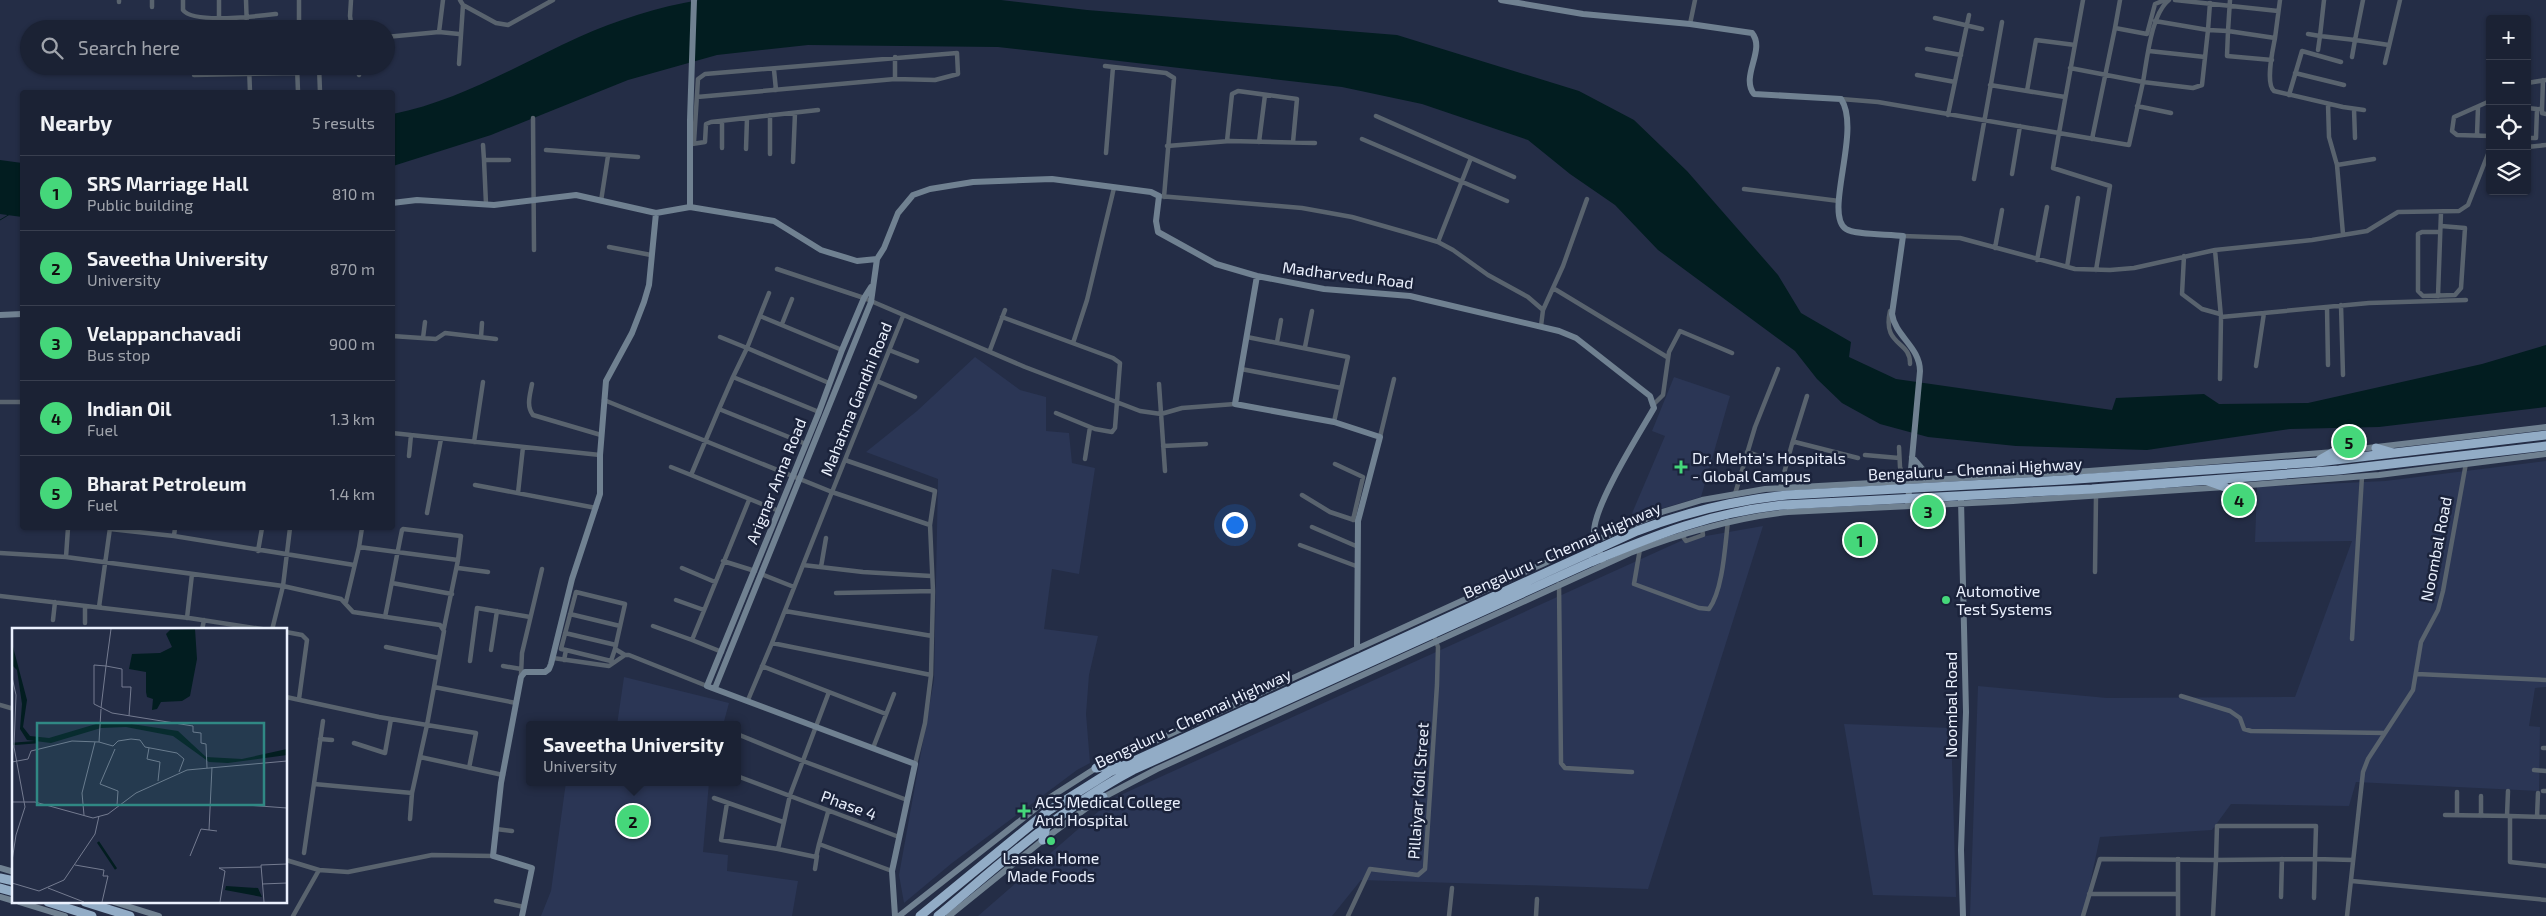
<!DOCTYPE html>
<meta charset="utf-8">
<style>
body{margin:0;font-family:"Exo 2",sans-serif;background:#282f40;color:#f1f3f6}
.controls{position:absolute;right:15px;top:15px;display:grid;overflow:hidden;border-radius:5px;box-shadow:0 1px 4px #0004}
.controls button{width:45px;height:45px;display:grid;place-items:center;padding:0;border:0;border-bottom:1px solid #393f4f;background:#1b2234;color:#f1f3f6;font:25px sans-serif}
.you{position:absolute;left:1234px;top:524px;width:18px;height:18px;margin:-12px;border:4px solid #fff;border-radius:50%;background:#1a73e8;box-shadow:0 0 0 8px #1a73e833}
.badge{display:grid;place-items:center;width:32px;height:32px;border-radius:50%;background:#45d77a;color:#111;font-size:16px;font-weight:700}
.pin{position:absolute;translate:-50% -50%;border:2px solid #fff;box-shadow:0 1px 5px #0006}
.popup{position:absolute;left:526px;top:721px;width:215px;height:65px;box-sizing:border-box;display:grid;place-content:center;border-radius:5px;background:#1b2234;filter:drop-shadow(0 1px 4px #0005);font-size:16px;white-space:nowrap;color:#a0a4ac}
.popup b{font-size:19px;color:#f1f3f6}
.popup::after{content:'';position:absolute;left:50%;top:100%;margin-left:-10px;border:10px solid transparent;border-top-color:#1b2234}
.list{margin:0;padding:0;list-style:none}
h2{display:flex;justify-content:space-between;align-items:center;height:65px;margin:0;padding:0 20px;font-size:21px}
h2 small{font-size:16px;font-weight:400;color:#a0a4ac}
.list li{display:grid;grid-template-columns:32px 1fr auto;gap:15px;align-items:center;box-sizing:border-box;height:75px;padding:0 20px;border-top:1px solid #393f4f}
.list b{display:block;font-size:19px;white-space:nowrap}
.list p{margin:0;font-size:16px;white-space:nowrap;color:#a0a4ac}
.list em{font-size:16px;font-style:normal;color:#a0a4ac}
.icon{flex:none;width:28px;height:28px;fill:none;stroke:currentColor;stroke-width:2;stroke-linecap:round;stroke-linejoin:round}
.map{position:relative;flex:none;width:2546px;height:916px;overflow:hidden}
.search{position:absolute;background:#1b2234;box-shadow:0 1px 4px #0004;left:20px;top:20px;width:375px;height:55px;display:flex;align-items:center;gap:12px;box-sizing:border-box;padding:0 18px;border-radius:28px;color:#a0a4ac;font-size:19px}
.panel{position:absolute;background:#1b2234;box-shadow:0 1px 4px #0004;left:20px;top:90px;width:375px;height:440px;border-radius:5px}
.map>svg:first-child{display:block}
</style>
<div class="map">
<svg width="2546" height="916" viewBox="0 0 2546 916">
<rect width="100%" height="100%" fill="#242d46"/>
<path fill="#2b3655" d="M 975,357 L 1020,390 L 1046,397 L 1046,431 L 1069,433 L 1072,463 L 1095,468 L 1079,574 L 1052,569 L 1044,629 L 1098,636 L 1089,675 L 1086,714 L 1090,763 L 1077,770 L 952,863 L 904,903 L 899,875 L 934,680 L 938,479 L 866,452 L 917,411 Z
M 1674,377 L 1730,396 L 1701,497 L 1630,518 L 1665,436 L 1652,431 Z
M 2546,461 L 2546,687 L 2535,688 L 2529,726 L 2540,727 L 2539,791 L 2356,782 L 2349,806 L 2231,804 L 2212,830 L 2100,837 L 2083,916 L 1970,916 L 1978,686 L 2107,698 L 2295,697 L 2352,541 L 2255,542 L 2257,487 L 2385,481 Z
M 1763,526 L 1648,889 L 1361,880 L 1332,916 L 978,916 L 1114,798 L 1683,540 Z
M 624,677 L 729,703 L 723,725 L 617,725 Z
M 1844,724 L 1951,728 L 1956,897 L 1873,895 Z
M 566,782 L 709,782 L 703,852 L 728,855 L 727,871 L 798,881 L 792,916 L 541,916 L 551,891 Z"/>
<path fill="#021d20" d="M 699,0 L 1001,0 L 1087,10 L 1397,35 L 1579,91 L 1634,120 L 1687,171 L 1778,275 L 1801,313 L 1851,342 L 1849,357 L 1896,379 L 2112,410 L 2116,398 L 2204,394 L 2219,404 L 2308,403 L 2482,364 L 2546,345 L 2546,407 L 2379,427 L 2290,429 L 2147,450 L 2016,446 L 1928,437 L 1880,424 L 1842,403 L 1817,379 L 1795,351 L 1658,250 L 1615,205 L 1570,174 L 1528,140 L 1422,104 L 1342,87 L 998,47 L 808,45 L 717,55 L 628,80 L 491,135 L 393,166 L 393,114 C 458,101 518,65 579,37 C 617,20 658,7 699,0 Z
M 0,160 L 22,163 L 22,217 L 0,214 Z"/>
<g fill="none" stroke-linecap="round" stroke-linejoin="round">
<path stroke="#021d20" stroke-width="1" d="M 0,220 L 10,214"/>
<path stroke="#59636e" stroke-width="4.5" d="M 183,0 L 183,10 C 193,24 259,16 276,14
M 219,0 L 219,17
M 246,0 L 247,29
M 299,0 L 299,29
M 351,0 L 350,16 L 352,29
M 460,0 L 463,5 L 496,23 L 508,25 L 553,0
M 2120,0 L 2115,28 L 2147,34 L 2155,4 L 2165,0
M 2175,0 L 2278,11
M 2324,0 L 2320,36 L 2355,40 L 2363,0
M 119,2 L 119,0
M 152,7 L 152,0
M 1935,18 L 1982,29
M 2155,21 L 2208,30 L 2210,3
M 1690,24 L 1695,0
M 439,32 L 443,0
M 2308,34 L 2320,36 L 2318,50
M 386,37 L 439,32 L 459,34
M 2275,38 L 2280,0
M 1927,49 L 1961,55
M 2149,51 L 2205,57
M 2352,57 L 2355,40 L 2389,45
M 2272,60 L 2227,56 L 2228,31 L 2275,38 C 2273,49 2265,83 2274,91 L 2343,107 L 2364,110
M 2385,63 L 2400,0
M 459,64 L 463,5
M 249,66 L 250,92
M 297,66 L 298,92
M 319,66 L 320,92
M 357,66 L 359,75
M 1105,66 L 1166,73 L 1174,78 L 1164,197
M 2070,68 L 2143,82 C 2147,60 2151,14 2169,0
M 774,70 L 776,90
M 2295,73 L 2344,85
M 194,75 L 296,73
M 1917,75 L 1955,82
M 895,79 L 895,57
M 2527,83 L 2546,80
M 1990,85 L 2027,91 L 2036,40 L 2075,45
M 2027,91 L 2065,97
M 2289,95 L 2302,51 L 2341,62
M 1841,99 L 1878,102 L 2059,133 L 2083,0
M 2490,101 L 2454,117 L 2452,131 L 2457,135 L 2490,136
M 2328,104 L 2329,137 L 2337,165 L 2343,234
M 2137,106 L 2171,113
M 2527,108 L 2537,109 L 2536,138 L 2527,138
M 2354,109 L 2355,138
M 2539,109 L 2542,109 L 2542,113 L 2546,114
M 2542,109 L 2543,80
M 1948,115 L 1969,15
M 1376,116 L 1471,158
M 533,118 L 534,250
M 2477,135 L 2478,107
M 1362,139 L 1507,201
M 2092,139 L 2115,28
M 1227,141 L 1232,94 L 1238,91 L 1297,99 L 1293,142
M 1259,142 L 1265,95
M 690,144 L 694,142 L 698,79 L 705,74 L 957,53 L 958,74 L 935,80 L 895,79 L 697,97
M 692,144 L 705,142 L 706,124 L 711,122 L 818,110
M 483,145 L 484,160
M 1167,146 L 1230,141 L 1315,143
M 2527,147 L 2546,145
M 722,148 L 722,121
M 746,149 L 747,118
M 546,150 L 638,157
M 1106,153 L 1113,67
M 770,154 L 770,115
M 793,162 L 795,113
M 2337,165 L 2374,159
M 2012,174 L 2020,126
M 1974,179 L 2002,22
M 1744,189 L 1839,201
M 1159,196 L 1302,208 L 1352,217 L 1408,233 L 1438,242 L 1453,250 L 1488,275 L 1528,297 L 1543,310 L 1541,326
M 601,201 L 608,156
M 486,204 L 484,160 L 509,160
M 2440,232 L 2422,232 L 2418,234 L 2418,291 L 2423,296 L 2455,295 L 2461,288 L 2465,228 L 2441,226
M 1903,236 L 1960,238 L 2075,269 L 2110,270 L 2134,268 L 2215,250 L 2312,240 L 2367,231 L 2398,212 L 2459,211 L 2468,205 L 2490,149
M 1438,242 L 1471,158 L 1514,177
M 609,247 L 651,255
M 1995,248 L 2002,210
M 2215,250 L 2221,317 L 2220,379
M 2184,256 L 2182,294 L 2202,309 L 2220,314
M 2037,260 L 2047,207
M 2067,267 L 2078,198
M 777,269 L 864,298 L 1025,367 L 1140,411 L 1161,414 L 1182,408 L 1235,404
M 2096,270 L 2110,186 L 2053,168 L 2059,133 L 2129,145 L 2143,82 L 2193,88 L 2202,85 L 2208,30 L 2228,31 L 2230,0
M 1553,288 L 1667,357
M 2438,296 L 2441,212
M 2341,305 L 2343,375
M 2327,307 L 2328,365
M 1543,310 L 1563,266 L 1587,199
M 1890,311 C 1882,347 1911,340 1910,364
M 760,316 L 842,350
M 903,316 L 832,492 L 930,525
M 1002,317 L 1113,358 L 1120,363 L 1115,428 L 1112,432 L 1095,429 L 1056,413
M 2221,317 L 2369,303 L 2466,300
M 782,324 L 792,299
M 392,336 L 436,339 L 445,333 L 496,339
M 481,337 L 482,323
M 720,337 L 747,348 L 769,293
M 1247,337 L 1348,357 L 1334,422
M 423,338 L 425,322
M 1277,342 L 1281,320
M 1073,343 L 1087,300 L 1114,188
M 1305,347 L 1312,311
M 889,350 L 917,361
M 990,350 L 1005,310
M 2256,366 L 2264,313
M 1241,369 L 1341,388
M 877,381 L 915,397
M 532,384 C 530,395 526,406 533,415 L 601,435
M 1159,384 L 1165,471
M 604,400 L 832,492 L 772,643
M 0,402 L 22,402
M 1654,404 L 1663,395 L 1669,352 L 1680,331 L 1732,353
M 719,409 L 733,377
M 819,412 L 733,377 L 747,348 L 829,383
M 392,433 L 600,455
M 1380,437 L 1394,379
M 474,442 L 483,382
M 1792,444 L 1807,396
M 1163,446 L 1206,444
M 1899,447 L 1900,467 L 1905,481
M 1747,452 L 1770,460
M 1865,455 L 1899,458
M 409,456 L 411,435
M 1085,459 L 1090,427
M 845,460 L 935,491 L 930,525 L 933,591 L 931,675
M 1335,464 L 1363,477 L 1353,520
M 671,467 L 691,475
M 475,485 L 596,508
M 1780,488 L 1792,444 L 1795,442 L 1858,458
M 518,493 L 523,447
M 1735,494 L 1755,427 L 1778,369
M 1302,495 L 1330,512 L 1354,520
M 779,511 L 691,475 L 719,409 L 806,444
M 427,513 L 441,439
M 1312,527 L 1356,546
M 110,529 L 174,536 L 175,528
M 1681,534 L 1686,541 L 1703,535 L 1702,528
M 174,536 L 354,565
M 1300,545 L 1356,566
M 359,547 L 362,528
M 1640,549 L 1634,584 L 1699,608 L 1709,609 C 1723,590 1725,546 1728,521
M 258,551 L 262,528
M 0,553 L 66,557 L 283,586 L 290,528
M 66,557 L 68,528
M 723,561 L 755,571
M 803,565 L 863,572 L 931,576
M 821,567 L 826,538
M 458,568 L 488,572
M 682,568 L 715,582
M 2095,572 L 2096,496
M 761,574 L 794,587
M 392,583 L 452,594
M 1559,584 L 1561,763 L 1565,768 L 1632,772
M 836,593 L 933,591
M 0,596 L 189,618 L 268,630
M 676,600 L 704,610
M 346,602 L 359,547 L 458,560 L 461,536 L 403,529 L 402,530 C 396,559 391,588 385,617
M 99,607 L 110,528
M 785,611 L 932,636
M 570,614 L 620,626
M 187,618 L 192,574
M 53,620 L 55,602
M 85,623 L 85,606
M 653,626 L 692,640 L 749,500
M 444,628 L 458,560
M 202,630 L 204,620
M 272,630 L 283,586 L 341,599 L 353,612 L 440,625 L 444,631 L 434,687 L 516,703
M 286,632 L 302,635 L 307,640 L 299,699
M 565,633 L 616,645
M 2352,639 L 2362,476
M 692,640 L 722,652
M 386,647 L 439,658
M 491,650 L 497,611
M 566,650 L 561,649 L 576,592 L 625,604 L 615,649 L 625,655
M 553,658 L 609,666 L 625,655 L 629,655 L 707,686
M 564,660 L 566,650 L 611,661 L 615,649
M 470,661 L 477,608 L 530,617
M 503,666 L 521,669
M 762,666 L 886,714
M 2417,674 L 2546,680
M 521,675 L 522,653 L 542,569
M 829,692 L 790,795 L 778,849 L 816,857 L 819,844 L 892,871
M 2181,696 L 2230,711 L 2240,718 L 2244,729 L 2251,731 L 2385,733
M 286,697 L 379,717 L 427,725 L 434,687
M 748,700 L 772,643 L 931,675 L 925,723 L 915,764
M 0,705 L 14,709
M 737,734 L 803,761 L 907,800
M 320,739 L 332,740
M 354,743 L 385,753 L 391,719
M 873,748 L 894,694
M 2543,748 L 2546,748
M 420,757 L 503,775
M 2534,770 L 2546,771
M 737,776 L 899,837
M 314,784 L 412,793
M 2543,791 L 2546,791
M 2457,792 L 2457,815
M 714,798 L 783,822
M 727,803 L 721,840 L 778,849
M 2445,815 L 2510,816
M 2481,816 L 2481,796
M 2507,816 L 2508,791
M 2537,817 L 2538,793
M 2546,817 L 2510,816 L 2510,862 L 2546,866
M 410,819 L 412,793 L 427,725 L 476,733 L 469,768
M 496,829 L 512,831
M 819,844 L 828,812
M 304,853 L 323,721
M 286,860 L 319,870 L 293,916
M 815,869 L 817,856
M 319,870 L 348,872 L 432,855 L 493,856
M 2352,881 L 2546,900
M 2089,894 L 2178,894
M 2281,897 L 2282,859
M 496,901 L 524,907
M 1348,916 L 1370,869 L 1418,875 L 1425,869 L 1437,685 L 1438,647 L 1434,636
M 1449,916 L 1452,888
M 1536,916 L 1537,899
M 2083,916 L 2100,859 L 2216,860 L 2217,826 L 2316,826 L 2315,859 L 2353,860
M 2178,916 L 2178,859
M 2213,916 L 2216,860 L 2315,859 L 2314,898
M 2347,916 L 2363,772 L 2368,759 L 2413,690 L 2421,642 L 2438,610 L 2443,591 L 2466,463"/>
<path stroke="#708191" stroke-width="6" d="M 1501,0 L 1583,14 L 1690,24 L 1752,33 C 1766,50 1740,76 1754,94 L 1841,99 C 1862,130 1823,214 1846,229 C 1855,235 1890,234 1903,236 L 1892,314 C 1895,336 1920,347 1920,371 L 1908,502
M 392,203 L 417,200 L 494,205 L 576,195 L 656,213 L 690,207 L 774,221 L 821,250 L 857,261 L 877,259 L 884,248 L 898,213 L 913,195 L 930,189 L 973,182 L 1052,179 L 1151,192 L 1159,196 L 1156,221 L 1158,232 L 1216,264 L 1257,276 L 1324,289 L 1410,296 L 1559,331 L 1576,338 L 1650,396 L 1654,408 C 1639,434 1594,505 1594,532 C 1595,542 1600,552 1603,561
M 690,207 L 690,120 L 694,0
M 1257,276 L 1235,404 L 1334,422 L 1380,437 L 1358,521 L 1357,649
M 871,287 L 864,298 L 842,350 L 819,412 L 707,686 L 915,764 L 892,871 L 895,916
M 0,315 L 22,314
M 1912,457 L 1924,471 L 1937,478
M 1961,500 L 1966,712 L 1961,850 L 1963,916
M 715,688 L 871,302 L 877,259
M 1100,799 L 1157,769 L 1630,553 C 1682,533 1733,518 1788,512 L 2013,501 L 2225,487 L 2379,475 L 2546,454
M 0,868 L 14,872
M 0,897 L 14,901
M 19,902 L 65,916
M 114,902 L 159,916
M 522,916 L 532,868 L 493,856 L 501,783 L 521,677 L 525,672 L 545,672 L 549,669 L 551,664 L 572,579 L 600,494 L 600,455 L 606,381 L 632,333 L 644,302 L 649,285 L 656,213
M 899,916 L 1049,798 L 1096,768 L 1571,551 L 1662,512 L 1702,500 L 1765,489 L 2089,471 L 2334,452 L 2546,427
M 949,916 L 1043,840 L 1092,804"/>
<path stroke="#92acc6" stroke-width="9" d="M 2376,448 L 2393,453
M 2320,460 L 2334,452
M 2208,481 L 2225,487
M 1096,768 L 1117,764
M 1082,806 L 1103,797
M 1043,840 L 1046,826
M 0,878 L 14,881
M 0,888 L 14,892
M 48,902 L 92,916
M 85,902 L 130,916
M 920,916 L 1048,811 L 1110,772 L 1637,531 C 1686,512 1735,500 1787,495 L 2063,480 L 2318,462 L 2546,435
M 938,916 C 1000,864 1061,808 1133,770 L 1591,562 C 1658,534 1710,513 1783,505 L 2092,489 L 2339,470 L 2546,446"/>
</g>
<g fill="#45d77a" stroke="#1b233b" stroke-width="2">
<path d="M1678.5 459.5h5v5h5v5h-5v5h-5v-5h-5v-5h5z"/>
<circle cx="1946" cy="600" r="5"/>
<path d="M1021.5 803.5h5v5h5v5h-5v5h-5v-5h-5v-5h5z"/>
<circle cx="1051" cy="841" r="5"/>
</g>
<g text-anchor="middle" stroke-width="5" stroke-linejoin="round" paint-order="stroke">
<g font-size="16" fill="#ebf1fe" stroke="#1b233b">
<text transform="translate(1348 275) rotate(7)" y="6">Madharvedu Road</text>
<text transform="translate(856 399) rotate(-68)" y="6">Mahatma Gandhi Road</text>
<text transform="translate(1975 469) rotate(-3)" y="6">Bengaluru - Chennai Highway</text>
<text transform="translate(776 481) rotate(-68)" y="6">Arignar Anna Road</text>
<text transform="translate(2436 549) rotate(-79)" y="6">Noombal Road</text>
<text transform="translate(1562 550) rotate(-24)" y="6">Bengaluru - Chennai Highway</text>
<text transform="translate(1951 705) rotate(-90)" y="6">Noombal Road</text>
<text transform="translate(1193 718) rotate(-25)" y="6">Bengaluru - Chennai Highway</text>
<text transform="translate(1418 791) rotate(-86)" y="6">Pillaiyar Koil Street</text>
<text transform="translate(849 805) rotate(20)" y="6">Phase 4</text>
</g>
<g font-size="16" fill="#ebf1fe" stroke="#1b233b" text-anchor="start">
<text x="1692" y="464">Dr. Mehta's Hospitals<tspan x="1692" dy="18">- Global Campus</tspan></text>
<text x="1956" y="597">Automotive<tspan x="1956" dy="18">Test Systems</tspan></text>
<text x="1035" y="808">ACS Medical College<tspan x="1035" dy="18">And Hospital</tspan></text>
<text x="1051" y="864" text-anchor="middle">Lasaka Home<tspan x="1051" dy="18">Made Foods</tspan></text>
</g>
</g>
<g transform="translate(12 628)">
<rect width="275" height="275" fill="#242d46"/>
<path d="M 183,1 L 185,31 L 178,68 L 170,73 L 149,74 L 145,81 L 140,82 L 141,71 L 135,69 L 134,64 L 134,44 L 117,41 L 120,26 L 148,25 L 160,19 L 154,6 L 158,2 ZM 0,15 L 15,72 L 11,99 L 18,108 L 37,110 L 84,96 L 113,95 L 166,103 L 194,129 L 230,131 L 275,121 L 275,127 L 216,135 L 197,134 L 161,108 L 114,99 L 89,100 L 39,115 L 15,112 L 8,101 L 10,76 L 5,42 L 0,37 ZM 214,258 L 246,260 L 250,269 L 213,262 Z" fill="#021d20"/>
<path fill="none" stroke="#021d20" stroke-width="2.5" d="M 0,116 L 26,114M 86,214 L 104,241"/>
<path fill="none" stroke="#747b90" stroke-width="1" d="M 99,1 L 94,38 L 82,37 L 82,76 L 100,85 L 181,98 L 181,104 L 189,105 L 189,115 L 194,116 L 195,140M 0,49 L 4,67 L 2,119 L 13,179 L 4,207 L 0,233M 89,80 L 94,38 L 110,41 L 110,59 L 119,59 L 117,88M 87,114 L 89,81M 137,120 L 135,131 L 148,134 L 146,153M 103,121 L 88,156 L 106,163 L 105,177M 0,134 L 16,131 L 19,123 L 60,113 L 87,114 L 101,118 L 106,113 L 119,111 L 128,112 L 133,119 L 165,125 L 172,131 L 167,144M 0,174 L 23,174 L 81,190 L 96,186 L 124,165 L 175,142 L 275,133M 234,177 L 275,180M 275,181 L 275,198M 72,187 L 70,165 L 83,114M 197,202 L 200,139M 178,228 L 189,201 L 205,203M 63,237 L 92,242 L 91,248 L 96,248 L 90,274M 207,240 L 249,239M 207,240 L 213,243 L 208,274M 0,255 L 27,263 L 52,252 L 83,206 L 87,188M 250,256 L 275,255M 36,260 L 72,274M 252,274 L 249,237 L 275,236"/>
<path fill="#308884" fill-opacity="0.15" stroke="#308884" stroke-width="2.5" d="M 25,95 L 252,95 L 252,177 L 25,177 Z"/>
<rect width="275" height="275" fill="none" stroke="#ebf1fe" stroke-width="2.5"/>
</g>
</svg>
<div class="controls">
<button>+</button>
<button>−</button>
<button><svg class="icon" aria-label="locate" viewBox="0 0 24 24"><circle cx="12" cy="12" r="6"/><path d="M12 2v4M12 18v4M2 12h4M18 12h4"/></svg></button>
<button><svg class="icon" aria-label="layers" viewBox="0 0 24 24"><path d="M12 4l9 5-9 5-9-5zM3 14l9 5 9-5"/></svg></button>
</div>
<div class="you"></div>
<div class="pin badge" style="left:1860px;top:540px">1</div>
<div class="pin badge" style="left:633px;top:821px">2</div>
<div class="popup"><b>Saveetha University</b>University</div>
<div class="pin badge" style="left:1928px;top:511px">3</div>
<div class="pin badge" style="left:2239px;top:500px">4</div>
<div class="pin badge" style="left:2349px;top:442px">5</div>
<div class="search"><svg class="icon" aria-label="search" viewBox="0 0 24 24"><circle cx="10" cy="10" r="6"/><path d="M15 15l6 6"/></svg>Search here</div>
<section class="panel">
<h2>Nearby<small>5 results</small></h2>
<ul class="list">
<li><span class="badge">1</span><div><b>SRS Marriage Hall</b><p>Public building</p></div><em>810 m</em></li>
<li><span class="badge">2</span><div><b>Saveetha University</b><p>University</p></div><em>870 m</em></li>
<li><span class="badge">3</span><div><b>Velappanchavadi</b><p>Bus stop</p></div><em>900 m</em></li>
<li><span class="badge">4</span><div><b>Indian Oil</b><p>Fuel</p></div><em>1.3 km</em></li>
<li><span class="badge">5</span><div><b>Bharat Petroleum</b><p>Fuel</p></div><em>1.4 km</em></li>
</ul>
</section>
</div>
